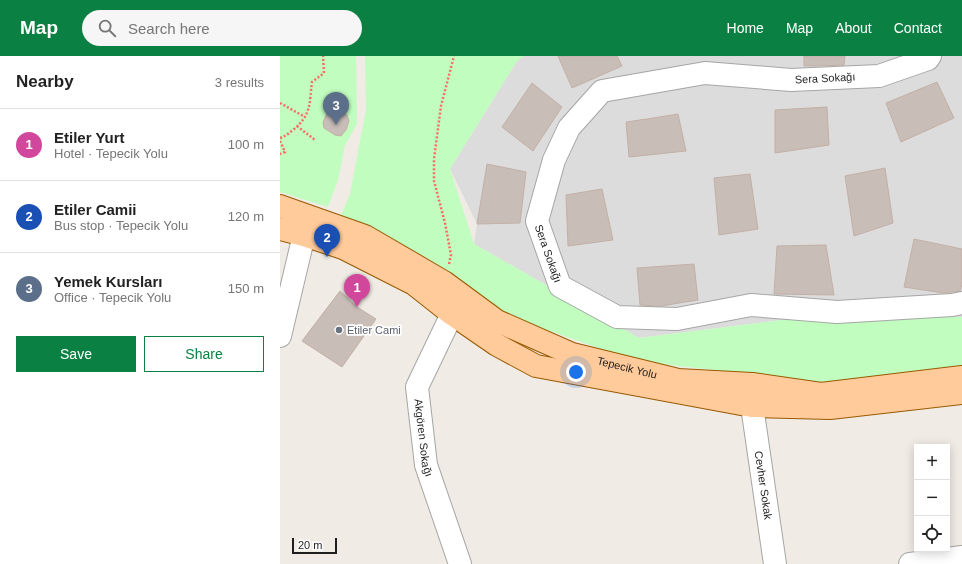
<!DOCTYPE html>
<meta charset="utf-8">
<style>
body{margin:0;font-family:Helvetica,sans-serif;background:#f6f6f6;color:#222}
.controls{position:absolute;right:12px;bottom:12px;display:grid;overflow:hidden;border-radius:0px;box-shadow:0 2px 10px #0003}
.controls button{width:36px;height:36px;display:grid;place-items:center;padding:0;border:0;border-bottom:1px solid #e0e0e0;background:#fff;color:#222;font:20px sans-serif}
.scale{position:absolute;left:12px;bottom:10px;width:45px;box-sizing:border-box;padding-left:4px;border:2px solid #1f1f1f;border-top:0;font-size:11px;line-height:14px;white-space:nowrap;color:#1f1f1f;-webkit-text-stroke:3px #fff;paint-order:stroke}
.you{position:absolute;left:296px;top:316px;width:14px;height:14px;margin:-10px;border:3px solid #fff;border-radius:50%;background:#1a73e8;box-shadow:0 0 0 6px #1a73e833}
.badge{display:grid;place-items:center;width:26px;height:26px;border-radius:50%;background:#0b8043;color:#fff;font-size:13px;font-weight:700}
.pin{position:absolute;translate:-50% -33px;filter:drop-shadow(0 1px 2px #0008)}
.pin::after{content:'';position:absolute;top:21px;width:14px;height:12px;background:inherit;clip-path:polygon(0 0,100% 0,50% 100%)}
.list{margin:0;padding:0;list-style:none}
h2{display:flex;justify-content:space-between;align-items:center;height:52px;margin:0;padding:0 16px;font-size:17px}
h2 small{font-size:13px;font-weight:400;color:#767676}
.list li{display:grid;grid-template-columns:26px 1fr auto;gap:12px;align-items:center;box-sizing:border-box;height:72px;padding:0 16px;border-top:1px solid #e0e0e0}
.list b{display:block;font-size:15px;white-space:nowrap}
.list p{margin:0;font-size:13px;white-space:nowrap;color:#767676}
.list em{font-size:13px;font-style:normal;color:#767676}
.actions{display:flex;gap:8px;padding:12px 16px}
.actions a{flex:1;padding:9px 0;border:1px solid #0b8043;border-radius:0px;text-align:center;font-size:14px;color:#0b8043}
.actions .main{background:#0b8043;color:#fff}
.icon{flex:none;width:22px;height:22px;fill:none;stroke:currentColor;stroke-width:2;stroke-linecap:round;stroke-linejoin:round}
.map{position:relative;flex:none;width:682px;height:508px;overflow:hidden}
header{display:flex;align-items:center;gap:24px;box-sizing:border-box;height:56px;padding:0 20px;background:#0b8043;color:#fff}
header strong{font-size:19px}
nav{display:flex;gap:22px;margin-inline-start:auto;font-size:14px}
.search{width:280px;height:36px;background:#f6f6f6;display:flex;align-items:center;gap:10px;box-sizing:border-box;padding:0 14px;border-radius:22px;color:#767676;font-size:15px}
main{display:flex}
aside{flex:1;background:#fff}
.map>svg:first-child{display:block}
</style>
<header>
<strong>Map</strong>
<div class="search"><svg class="icon" aria-label="search" viewBox="0 0 24 24"><circle cx="10" cy="10" r="6"/><path d="M15 15l6 6"/></svg>Search here</div>
<nav><a>Home</a><a>Map</a><a>About</a><a>Contact</a></nav>
</header>
<main>
<aside>
<h2>Nearby<small>3 results</small></h2>
<ul class="list">
<li><span class="badge" style="background:#d1479c">1</span><div><b>Etiler Yurt</b><p>Hotel · Tepecik Yolu</p></div><em>100 m</em></li>
<li><span class="badge" style="background:#1a4fb4">2</span><div><b>Etiler Camii</b><p>Bus stop · Tepecik Yolu</p></div><em>120 m</em></li>
<li><span class="badge" style="background:#5c6f8a">3</span><div><b>Yemek Kursları</b><p>Office · Tepecik Yolu</p></div><em>150 m</em></li>
</ul>
<div class="actions"><a class="main">Save</a><a>Share</a></div>
</aside>
<div class="map">
<svg width="682" height="508" viewBox="0 0 682 508">
<rect width="100%" height="100%" fill="#f0ebe4"/>
<path fill="#dddcdc" d="M 244,0 L 682,0 L 682,263 L 502,264 L 359,282 L 194,188 L 197,168 L 170,113 L 237,5 Z"/>
<path fill="#c0fdbf" d="M 0,0 L 76,0 L 77,68 L 65,89 L 58,124 L 48,151 L 0,136 Z
M 85,0 L 244,0 L 237,5 L 170,113 L 194,188 L 359,282 L 502,264 L 682,261 L 682,311 L 540,326 L 355,305 L 222,258 L 188,229 L 144,200 L 60,162 L 70,138 L 86,54 Z"/>
<path fill="#c8bdb7" stroke="#c3b0a6" d="M 278,0 L 337,0 L 342,10 L 292,32 Z
M 524,0 L 565,0 L 564,9 L 534,10 L 524,10 Z
M 657,26 L 674,62 L 621,86 L 606,47 Z
M 252,27 L 282,51 L 253,95 L 222,71 Z
M 547,51 L 549,89 L 495,97 L 495,54 Z
M 56,54 L 67,59 L 69,65 L 66,74 L 61,80 L 55,79 L 44,72 L 43,66 L 48,55 Z
M 398,58 L 406,95 L 349,101 L 346,66 L 366,63 L 367,64 L 367,63 Z
M 207,108 L 246,116 L 240,167 L 197,168 Z
M 605,112 L 613,167 L 574,180 L 565,120 Z
M 470,118 L 478,173 L 439,179 L 434,122 Z
M 322,133 L 333,184 L 288,190 L 286,139 Z
M 634,183 L 682,193 L 682,228 L 680,235 L 663,237 L 624,231 Z
M 546,189 L 554,239 L 494,238 L 497,190 Z
M 414,208 L 418,244 L 381,250 L 360,249 L 357,212 Z
M 60,235 L 77,251 L 96,263 L 62,311 L 22,285 Z"/>
<g fill="none" stroke-linecap="round" stroke-linejoin="round">
<g stroke="#a6a6a6" stroke-width="24">
<g id="minor">
<path id="s1" d="M 650,0 L 648,3 L 599,20 L 511,24 L 425,17 L 322,35 L 289,72 L 274,104 L 257,165 L 280,230 L 337,261 L 397,263 L 471,249 L 557,256 L 672,249 L 682,247"/>
<path id="s2" d="M 172,258 L 137,331 L 146,409 L 180,508"/>
<path d="M 0,280 L 24,179"/>
<path id="s3" d="M 472,350 L 495,508"/>
<path d="M 630,508 L 682,501"/>
</g>
</g>
<g stroke="#9a5900" stroke-width="24">
<g id="major">
<path id="s4" d="M 0,150 L 85,180 L 164,226 L 217,265 L 292,298 L 398,324 L 472,328 L 541,338 L 682,321"/>
<path d="M 0,173 L 24,179 L 63,192 L 134,228 L 172,258 L 217,289 L 256,310 L 472,350 L 550,352 L 682,337"/>
</g>
</g>
<path stroke="#ff6967" stroke-width="2.5" stroke-dasharray="2 2" stroke-linecap="butt" d="M 0,47 L 25,61
M 17,70 L 35,84
M 0,82 C 6,80 9,77 13,74 C 32,58 29,48 32,26 L 44,17 L 43,0
M 0,85 L 5,96 L 0,98
M 169,208 L 171,199 L 165,167 L 154,125 L 154,103 L 161,50 L 174,0"/>
<use href="#minor" stroke="#fff" stroke-width="22"/>
<use href="#major" stroke="#ffcb9b" stroke-width="22"/>
</g>
<circle fill="#6b7280" stroke="#fff" stroke-width="1.5" cx="59" cy="274" r="4"/>
<g text-anchor="middle" stroke-width="3.5" stroke-linejoin="round" paint-order="stroke">
<g font-size="11" fill="#1f1f1f" stroke="#fff">
<text transform="translate(545 22) rotate(-3)" y="4">Sera Sokağı</text>
<text dy="4" stroke="none"><textPath href="#s1" startOffset="517">Sera Sokağı</textPath></text>
<text dy="4" stroke="none"><textPath href="#s4" startOffset="386">Tepecik Yolu</textPath></text>
<text dy="4" stroke="none"><textPath href="#s2" startOffset="132">Akgören Sokağı</textPath></text>
<text dy="4" stroke="none"><textPath href="#s3" startOffset="80">Cevher Sokak</textPath></text>
</g>
<g font-size="11" fill="#5b616d" stroke="#fff" text-anchor="start">
<text x="67" y="278">Etiler Cami</text>
</g>
</g>
</svg>
<div class="controls">
<button>+</button>
<button>−</button>
<button><svg class="icon" aria-label="locate" viewBox="0 0 24 24"><circle cx="12" cy="12" r="6"/><path d="M12 2v4M12 18v4M2 12h4M18 12h4"/></svg></button>
</div>
<div class="scale">20 m</div>
<div class="you"></div>
<div class="pin badge" style="left:77px;top:251px;background:#d1479c">1</div>
<div class="pin badge" style="left:47px;top:201px;background:#1a4fb4">2</div>
<div class="pin badge" style="left:56px;top:69px;background:#5c6f8a">3</div>
</div>
</main>
